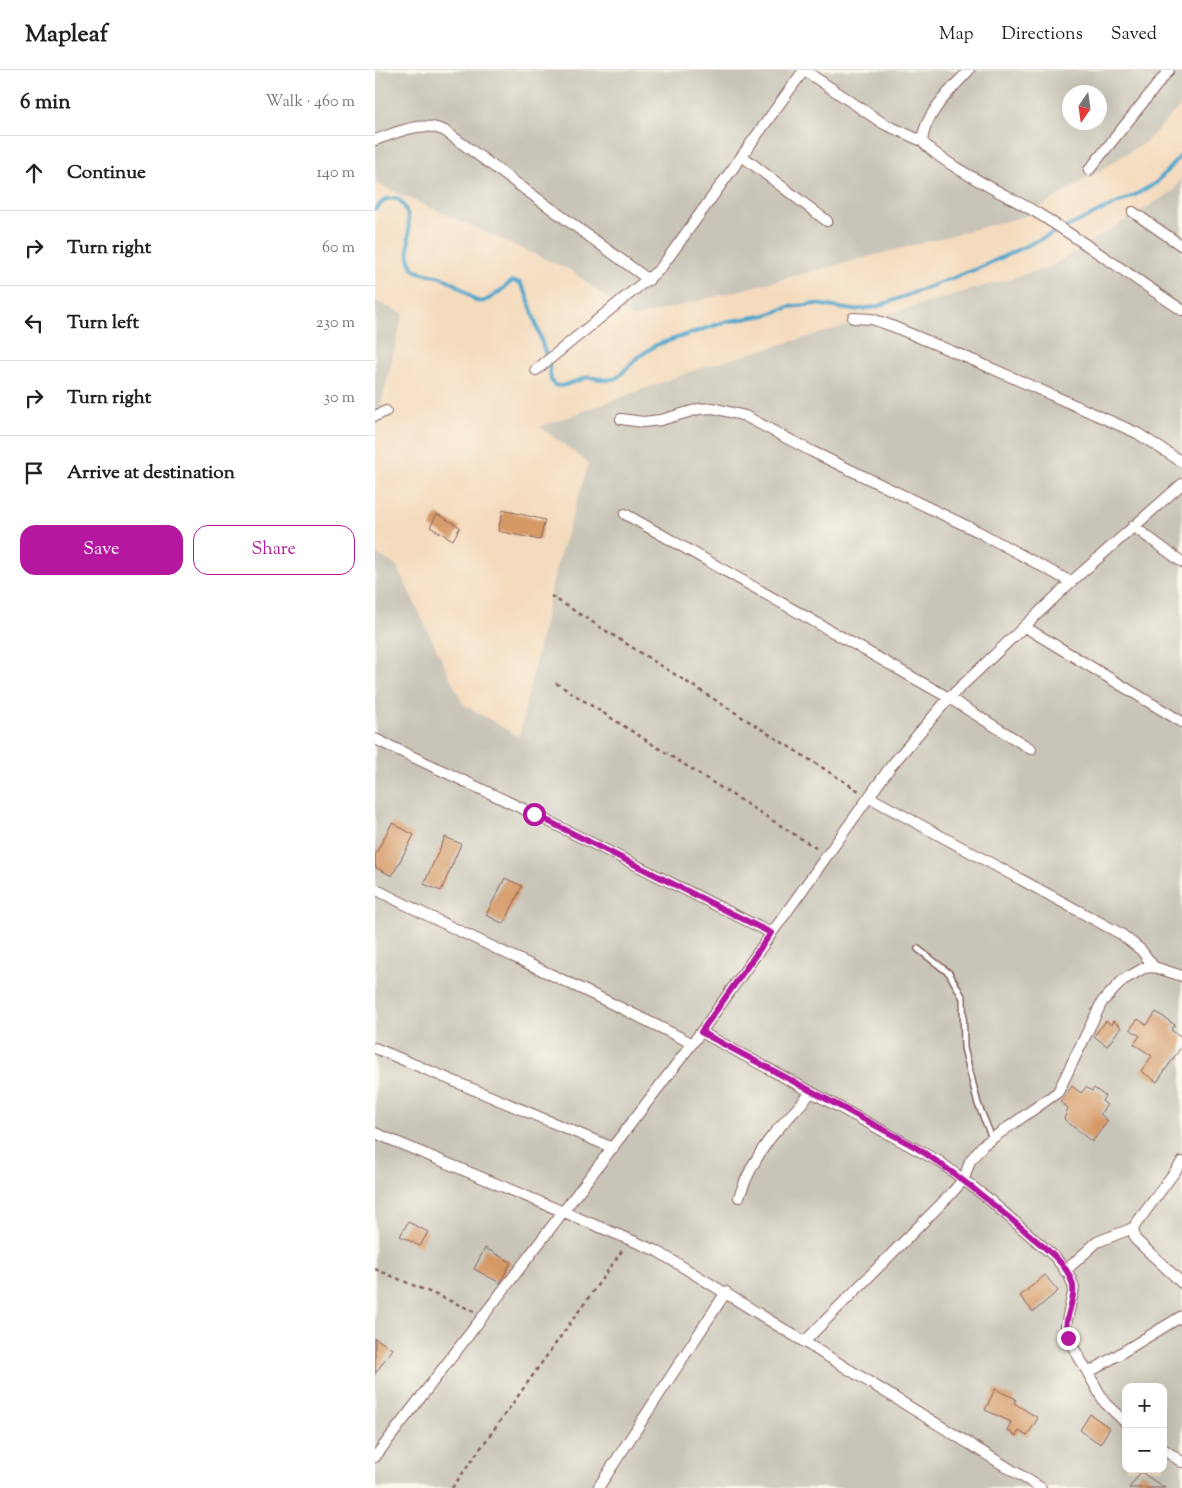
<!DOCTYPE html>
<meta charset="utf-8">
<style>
body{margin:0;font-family:"Sorts Mill Goudy",serif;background:#f6f6f6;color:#202124}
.controls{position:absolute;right:15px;bottom:15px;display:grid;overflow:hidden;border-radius:10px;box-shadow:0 5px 20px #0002}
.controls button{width:45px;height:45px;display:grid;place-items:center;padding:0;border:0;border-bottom:1px solid #e0e0e0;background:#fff;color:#202124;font:25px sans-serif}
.compass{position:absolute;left:687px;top:15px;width:45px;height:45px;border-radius:50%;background:#fff;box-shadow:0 5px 20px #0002;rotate:193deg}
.stop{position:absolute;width:15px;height:15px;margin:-11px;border:4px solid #b5179e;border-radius:50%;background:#fff}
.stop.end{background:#b5179e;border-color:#fff;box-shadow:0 1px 5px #0008}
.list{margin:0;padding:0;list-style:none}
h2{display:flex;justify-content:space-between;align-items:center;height:65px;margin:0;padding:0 20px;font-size:21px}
h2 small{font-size:16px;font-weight:400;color:#757577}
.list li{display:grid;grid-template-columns:32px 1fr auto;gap:15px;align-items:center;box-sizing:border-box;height:75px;padding:0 20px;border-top:1px solid #e0e0e0}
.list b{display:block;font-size:19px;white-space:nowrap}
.list em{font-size:16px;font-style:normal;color:#757577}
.actions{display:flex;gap:10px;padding:15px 20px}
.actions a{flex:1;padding:11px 0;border:1px solid #b5179e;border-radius:15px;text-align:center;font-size:18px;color:#b5179e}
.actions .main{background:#b5179e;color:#fff}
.icon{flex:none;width:28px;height:28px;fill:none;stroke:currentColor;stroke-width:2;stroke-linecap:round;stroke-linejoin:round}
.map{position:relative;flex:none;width:807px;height:1418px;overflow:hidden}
header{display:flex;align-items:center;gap:30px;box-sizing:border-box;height:70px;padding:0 25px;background:#fff;border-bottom:1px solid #e0e0e0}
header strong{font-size:24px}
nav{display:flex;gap:28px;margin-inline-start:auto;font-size:18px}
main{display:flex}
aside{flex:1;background:#fff}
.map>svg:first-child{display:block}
</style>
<header>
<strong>Mapleaf</strong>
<nav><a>Map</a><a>Directions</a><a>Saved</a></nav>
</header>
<main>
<aside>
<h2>6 min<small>Walk · 460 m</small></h2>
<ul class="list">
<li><svg class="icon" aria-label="ahead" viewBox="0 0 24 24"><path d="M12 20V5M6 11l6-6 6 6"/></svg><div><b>Continue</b></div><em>140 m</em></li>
<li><svg class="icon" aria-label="right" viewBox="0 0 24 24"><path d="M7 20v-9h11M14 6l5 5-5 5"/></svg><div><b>Turn right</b></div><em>60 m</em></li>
<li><svg class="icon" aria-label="left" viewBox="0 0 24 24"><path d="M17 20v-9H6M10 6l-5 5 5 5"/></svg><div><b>Turn left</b></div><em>230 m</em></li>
<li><svg class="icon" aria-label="right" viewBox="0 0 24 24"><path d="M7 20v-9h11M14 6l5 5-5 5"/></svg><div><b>Turn right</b></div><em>30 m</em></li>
<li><svg class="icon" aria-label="arrive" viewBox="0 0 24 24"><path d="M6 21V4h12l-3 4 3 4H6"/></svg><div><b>Arrive at destination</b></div></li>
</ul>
<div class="actions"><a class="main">Save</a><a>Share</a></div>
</aside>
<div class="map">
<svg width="807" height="1418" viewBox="0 0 807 1418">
<rect width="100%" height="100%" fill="#fbf7ec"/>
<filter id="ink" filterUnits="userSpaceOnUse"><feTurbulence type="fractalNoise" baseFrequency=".02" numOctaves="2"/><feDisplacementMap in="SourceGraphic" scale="10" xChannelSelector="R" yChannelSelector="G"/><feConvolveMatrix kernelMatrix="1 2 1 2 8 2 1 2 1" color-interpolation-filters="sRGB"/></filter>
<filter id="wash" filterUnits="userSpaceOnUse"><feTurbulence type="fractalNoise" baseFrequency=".0096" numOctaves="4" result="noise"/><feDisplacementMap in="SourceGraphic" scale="20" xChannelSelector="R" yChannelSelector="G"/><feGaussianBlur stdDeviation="1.12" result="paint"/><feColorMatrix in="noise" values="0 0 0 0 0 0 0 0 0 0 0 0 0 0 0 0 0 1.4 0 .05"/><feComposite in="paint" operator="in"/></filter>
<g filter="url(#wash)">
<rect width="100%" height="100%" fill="#f4dbbe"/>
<path fill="#c8c4b8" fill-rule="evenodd" d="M 7,0 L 807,0 L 807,34 L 772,71 L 651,146 L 257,248 L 197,201 L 0,113 L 0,3 ZM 694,22 L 724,22 L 724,52 L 694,52 Z
M 807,108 L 807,1418 L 0,1418 L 0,483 L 22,496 L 88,634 L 144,667 L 181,498 L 214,393 L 165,357 L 329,297 L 675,197 L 798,121 ZM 751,1317 L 788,1317 L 788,1399 L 751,1399 Z
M 0,231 L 28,244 L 0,359 Z"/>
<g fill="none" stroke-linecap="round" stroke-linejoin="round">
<path stroke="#4ea4ca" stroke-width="4" d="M 0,139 L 11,129 L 22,128 C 45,146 25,184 39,199 C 45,205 61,204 68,208 C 107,223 92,251 137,211 L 145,213 L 152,225 L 174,295 L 176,310 L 179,315 L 187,316 L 213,307 L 232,310 L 242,308 L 262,288 L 281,275 L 350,252 L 391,245 L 414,237 L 440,234 L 478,240 L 501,237 L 604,198 L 760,125 L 781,113 L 807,84"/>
</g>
<g id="blocks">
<path fill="#d59966" d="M 128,440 L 170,450 L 165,470 L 123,461 Z
M 62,444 L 85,457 L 78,470 L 55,457 Z
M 17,753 L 39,765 L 17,806 L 0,797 L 0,785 Z
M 70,767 L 86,774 L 66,821 L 49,814 Z
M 130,808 L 147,816 L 129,854 L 111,845 Z
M 781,942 L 800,955 L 796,960 L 807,967 L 807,976 L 782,1012 L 766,1001 L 777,986 L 759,974 L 765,966 L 755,959 L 763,949 L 772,955 Z
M 731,951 L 736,955 L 738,951 L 746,957 L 732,976 L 719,966 Z
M 697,1016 L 706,1023 L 711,1017 L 717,1021 L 719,1018 L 730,1026 L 727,1031 L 732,1035 L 725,1044 L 733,1051 L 717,1072 L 689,1049 L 693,1038 L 685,1032 Z
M 33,1152 L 53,1162 L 45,1176 L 25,1166 Z
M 110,1178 L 136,1192 L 125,1213 L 99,1199 Z
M 670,1205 L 683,1221 L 658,1242 L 645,1226 Z
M 0,1268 L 17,1279 L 0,1304 Z
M 620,1319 L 641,1329 L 639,1333 L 663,1348 L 652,1366 L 644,1361 L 641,1366 L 632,1360 L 636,1352 L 610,1340 Z
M 715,1344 L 735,1358 L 725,1374 L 705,1360 Z
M 766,1402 L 790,1418 L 754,1418 Z"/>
</g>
</g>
<g filter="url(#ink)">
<use href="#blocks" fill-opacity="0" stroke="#86615e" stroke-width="1"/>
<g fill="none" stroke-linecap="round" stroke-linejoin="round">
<g stroke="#86615e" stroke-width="8">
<path id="lane" d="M 543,879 L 574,903 L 588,928 L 589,978 L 603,1034 L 617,1068"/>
</g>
<g stroke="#86615e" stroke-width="12">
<path id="street" d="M 429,0 L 509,54 L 547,71
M 594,0 C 576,20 550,43 547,71 C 567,95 634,126 664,144 C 712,174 759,208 807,240
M 0,70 C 24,62 46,50 70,61 L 274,210
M 367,86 L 452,151
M 714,100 L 794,0
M 758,142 L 807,176
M 478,248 L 497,249 L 517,256 L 607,294 L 762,363 L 807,392
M 161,300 L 285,199 L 429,0
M 0,346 L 11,341
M 246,349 L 268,352 L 286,350 L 324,339 L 338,338 L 370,346 L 436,381 L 602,461 L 696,512
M 250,444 L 574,628 L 656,679
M 758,456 L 807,492
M 650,557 L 807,652
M 0,669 L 159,744 L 396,863
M 494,727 L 746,864 L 766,880 L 779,897
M 0,819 C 104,873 212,919 316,973
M 326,962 L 565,1092 L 611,1127 L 680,1187 L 694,1205 L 699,1218 L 691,1255 L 693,1268 L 730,1333 L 751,1353
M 0,978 L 238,1078
M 0,1063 L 282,1181 L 666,1418
M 807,1092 L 758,1158 L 760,1169 L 807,1213
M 364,1127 C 372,1104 382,1085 397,1066 C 409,1051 424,1038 436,1022
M 690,1201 L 722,1172 L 758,1158
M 430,1271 L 575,1125 L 589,1109 L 595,1091 L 608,1075 L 683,1022 L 727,932 L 748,910 L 769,898 L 779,897 L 807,906
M 713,1303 L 807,1246
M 788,1379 L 807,1392
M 0,1387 L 326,962 L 516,696 L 574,628 L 696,512 L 807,414
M 223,1418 L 351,1222"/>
</g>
<path stroke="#86615e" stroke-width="2.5" stroke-dasharray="4 4" stroke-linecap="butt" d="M 176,526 L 484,721
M 181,613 L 444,780
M 0,1199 L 99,1241
M 77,1418 L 249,1178"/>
<use href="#lane" stroke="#fff" stroke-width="5"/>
<use href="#street" stroke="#fff" stroke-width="10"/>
</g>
</g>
<g fill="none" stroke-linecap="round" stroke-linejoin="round" filter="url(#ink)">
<path stroke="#b5179e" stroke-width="6" d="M 159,744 L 396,863 L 326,962 L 537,1075 C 577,1100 612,1129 649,1160 C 665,1175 690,1190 697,1212 C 703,1230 686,1249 693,1268"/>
</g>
</svg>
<div class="controls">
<button>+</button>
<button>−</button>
</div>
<svg class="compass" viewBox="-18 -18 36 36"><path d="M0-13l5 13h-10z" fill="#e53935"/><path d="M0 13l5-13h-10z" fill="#757577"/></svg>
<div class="stop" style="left:159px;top:744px"></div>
<div class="stop end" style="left:693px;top:1268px"></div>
</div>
</main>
